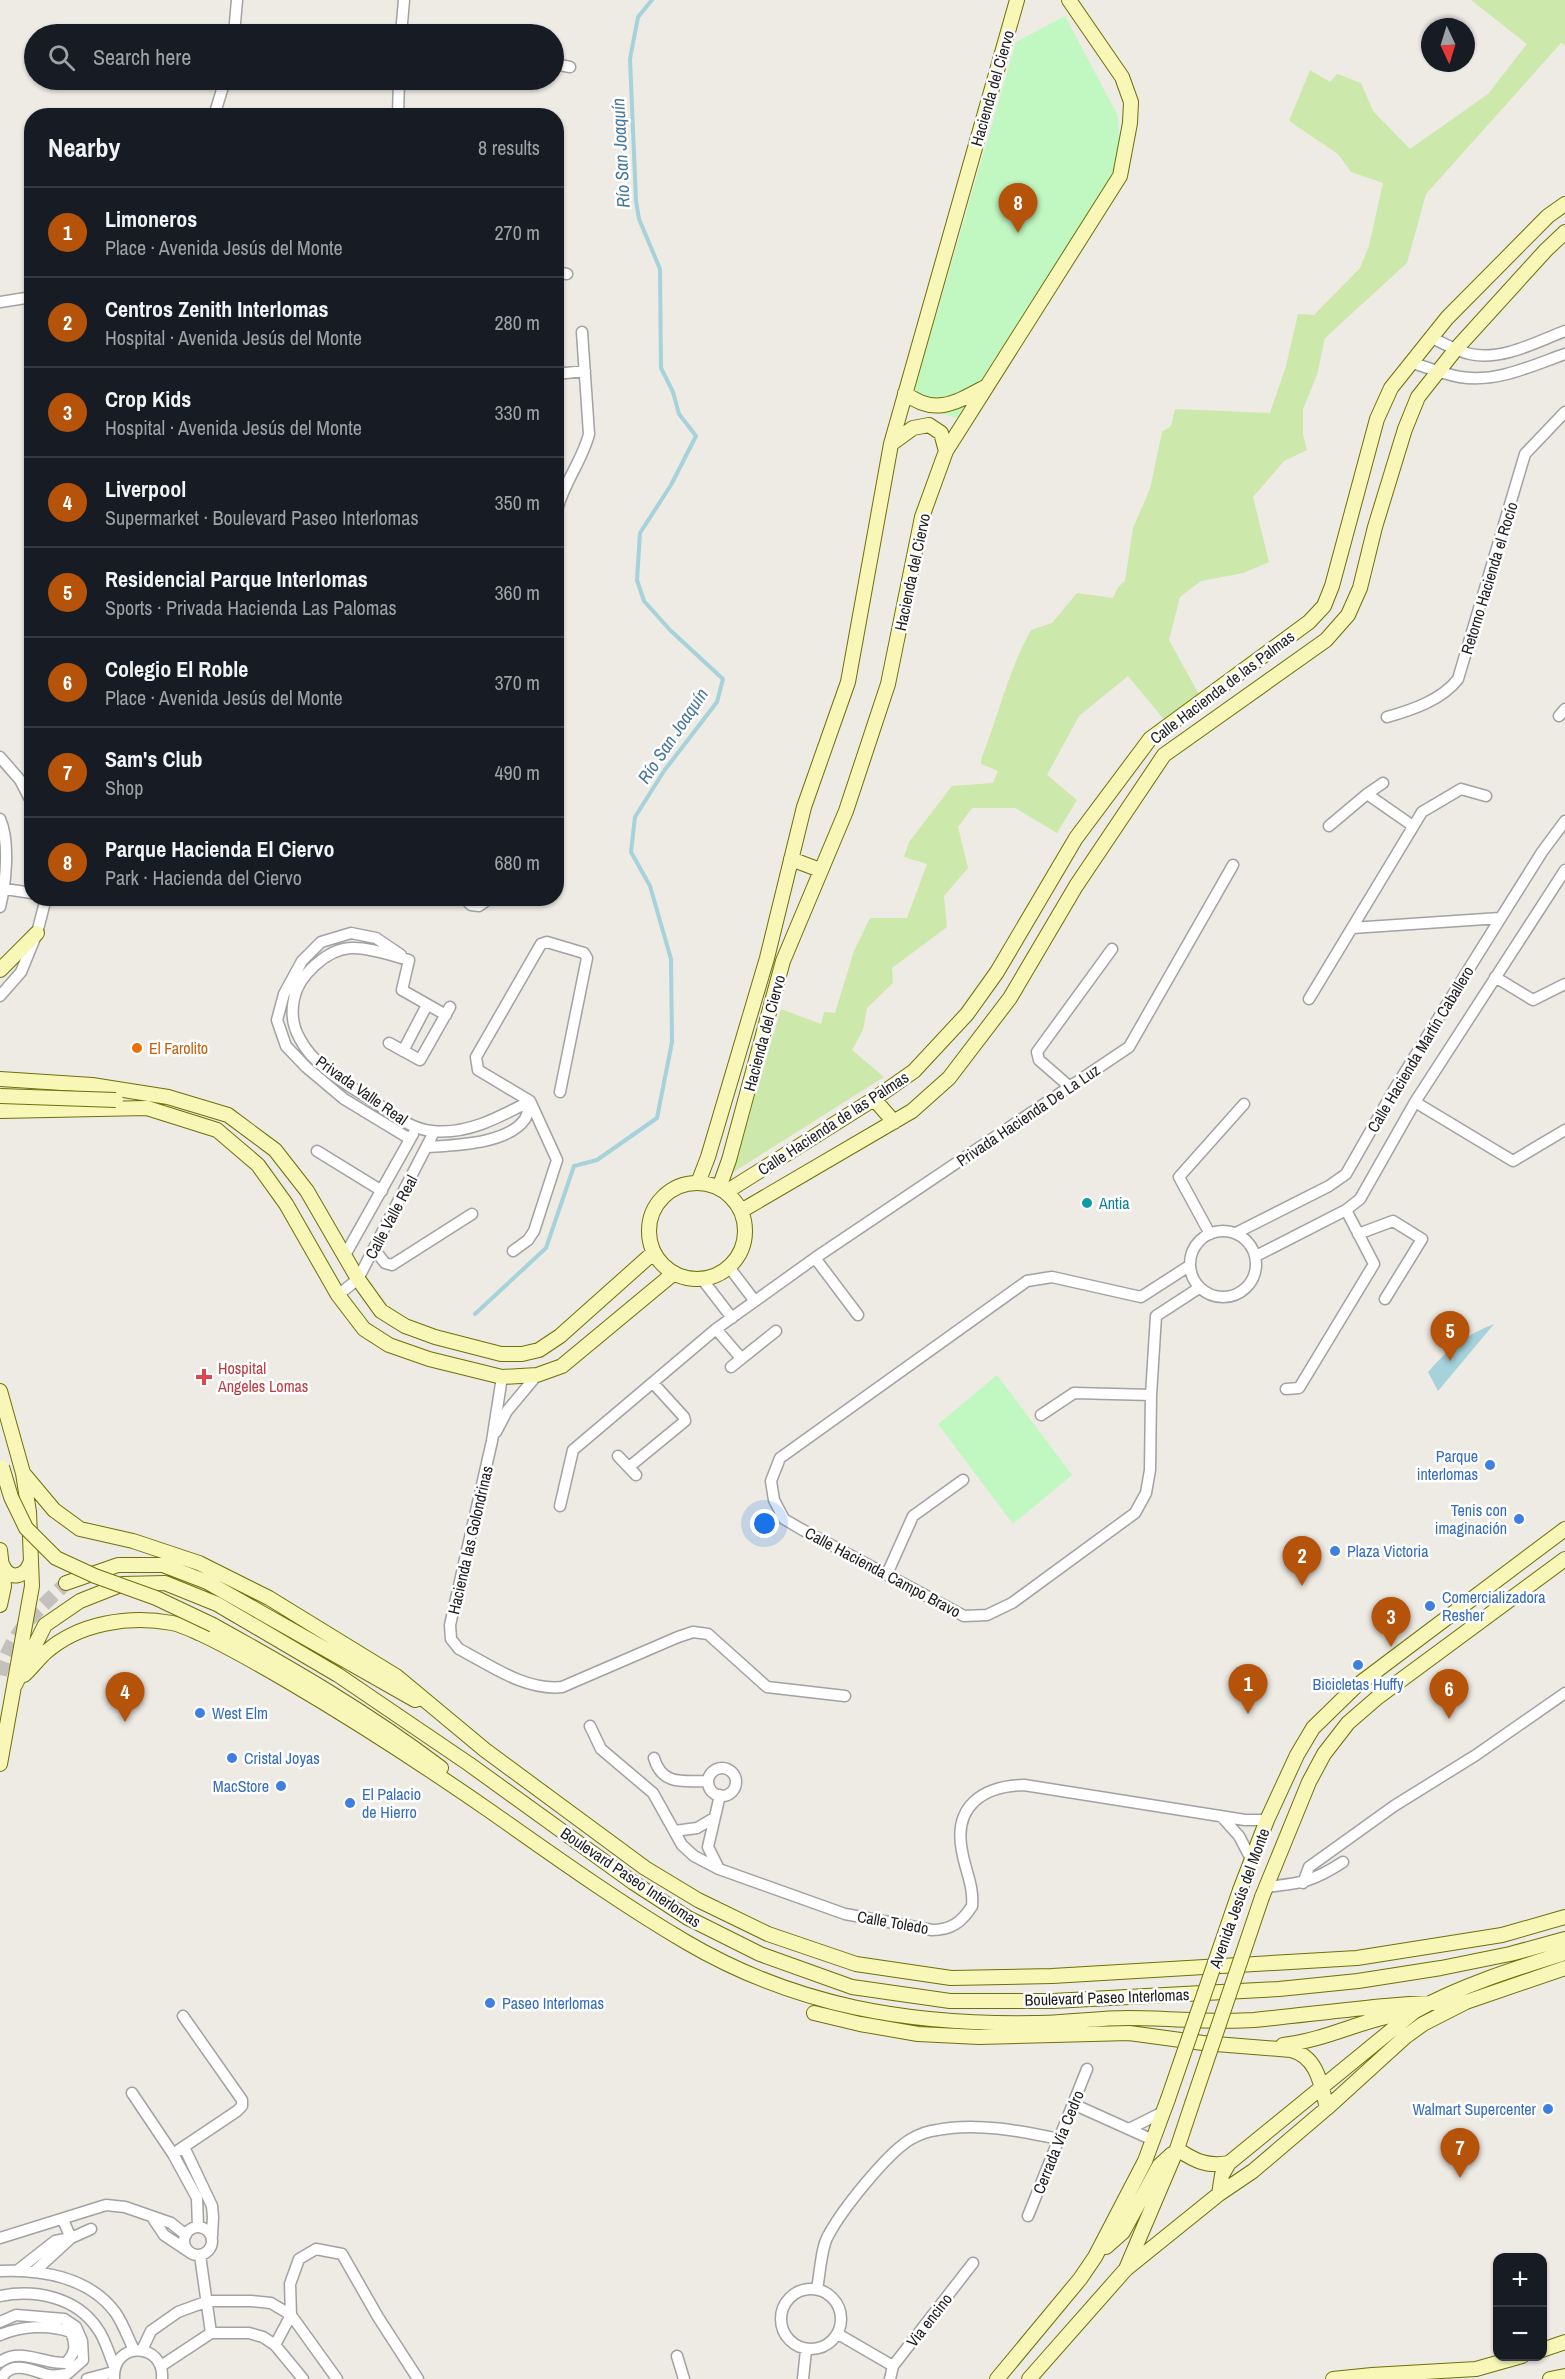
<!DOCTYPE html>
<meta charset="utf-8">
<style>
body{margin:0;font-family:"Archivo Narrow",sans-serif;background:#20242c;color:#f1f3f6}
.controls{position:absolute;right:18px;bottom:18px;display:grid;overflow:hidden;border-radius:12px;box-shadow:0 2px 4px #0004}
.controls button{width:54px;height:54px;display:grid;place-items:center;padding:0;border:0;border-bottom:2px solid #363941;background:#171b24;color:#f1f3f6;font:30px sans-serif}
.compass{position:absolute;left:1421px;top:18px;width:54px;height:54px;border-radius:50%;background:#171b24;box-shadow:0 2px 4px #0004;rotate:176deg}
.you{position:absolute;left:765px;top:1524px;width:21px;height:21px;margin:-15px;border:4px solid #fff;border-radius:50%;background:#1a73e8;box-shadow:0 0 0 9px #1a73e833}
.badge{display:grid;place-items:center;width:39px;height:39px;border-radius:50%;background:#b45309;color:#fff;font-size:20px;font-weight:700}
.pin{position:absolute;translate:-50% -50px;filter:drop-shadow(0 2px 3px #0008)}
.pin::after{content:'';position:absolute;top:32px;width:21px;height:18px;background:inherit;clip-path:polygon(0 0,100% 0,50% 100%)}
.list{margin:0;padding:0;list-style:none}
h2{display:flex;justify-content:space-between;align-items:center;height:78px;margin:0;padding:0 24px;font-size:26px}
h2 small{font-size:20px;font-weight:400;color:#9ea1a6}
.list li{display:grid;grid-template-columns:39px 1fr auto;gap:18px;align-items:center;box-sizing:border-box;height:90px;padding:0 24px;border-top:2px solid #363941}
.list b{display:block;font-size:22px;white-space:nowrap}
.list p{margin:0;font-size:20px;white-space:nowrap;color:#9ea1a6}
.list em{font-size:20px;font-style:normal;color:#9ea1a6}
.icon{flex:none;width:33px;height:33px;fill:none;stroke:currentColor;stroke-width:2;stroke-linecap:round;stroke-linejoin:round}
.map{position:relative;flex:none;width:1565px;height:2379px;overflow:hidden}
.search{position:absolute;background:#171b24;box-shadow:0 2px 4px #0004;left:24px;top:24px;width:540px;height:66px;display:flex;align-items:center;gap:15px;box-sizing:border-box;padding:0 21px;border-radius:33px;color:#9ea1a6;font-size:22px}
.panel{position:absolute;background:#171b24;box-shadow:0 2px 4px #0004;left:24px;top:108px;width:540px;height:798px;border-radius:24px}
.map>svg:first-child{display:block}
</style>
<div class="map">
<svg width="1565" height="2379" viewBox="0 0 1565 2379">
<rect width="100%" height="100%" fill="#eeeae4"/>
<path fill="#cde8ab" d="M 1471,0 L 1565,0 L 1565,45 L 1561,43 L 1426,194 L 1407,263 L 1325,338 L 1317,375 L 1303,409 L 1303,435 L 1307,450 L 1284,461 L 1253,497 L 1269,562 L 1243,573 L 1201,581 L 1180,597 L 1169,640 L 1201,698 L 1166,722 L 1128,676 L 1079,716 L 1047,775 L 1077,800 L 1057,833 L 1015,808 L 972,808 L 958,827 L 968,868 L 944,896 L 947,927 L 892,968 L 893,983 L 867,1008 L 863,1030 L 852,1050 L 884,1077 L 732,1173 L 781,1009 L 821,1024 L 824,1012 L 835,1013 L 854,951 L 870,918 L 907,918 L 927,864 L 904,857 L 909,842 L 952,786 L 993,783 L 998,771 L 981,764 L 982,757 C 999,714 1009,669 1031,630 L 1052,623 L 1077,593 L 1113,598 L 1118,587 L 1125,581 L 1133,528 L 1150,489 L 1162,432 L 1171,426 L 1175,409 L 1270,413 L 1286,366 L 1298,314 L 1314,315 L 1360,268 L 1369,246 L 1383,183 L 1351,172 L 1338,154 L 1289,121 L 1310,70 L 1330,82 L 1337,74 L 1361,83 L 1373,111 L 1410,149 L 1488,94 L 1527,44 Z"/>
<path fill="#c1f8c2" d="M 1065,16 L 1118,116 L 1120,166 L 957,418 L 910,405 L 1016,42 Z
M 997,1375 L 1072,1475 L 1013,1524 L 938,1424 Z"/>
<path fill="#a5d2db" d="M 1494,1324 L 1438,1391 L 1428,1372 C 1449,1348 1464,1336 1494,1324 Z"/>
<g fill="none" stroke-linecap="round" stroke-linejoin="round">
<path stroke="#a5d2db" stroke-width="4" d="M 475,1314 L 546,1248 L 574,1166 L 597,1160 L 657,1118 L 672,1042 L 671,959 L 650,886 L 631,852 L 635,817 L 664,771 L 717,702 L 723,679 L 670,630 L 644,601 L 637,580 L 640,533 L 671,485 L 696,436 L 679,414 L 673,392 L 661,368 L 660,269 L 639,219 L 636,201 L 630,59 L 638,17 L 652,0"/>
<path stroke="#c4c1bc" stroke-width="14" stroke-dasharray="14 7" stroke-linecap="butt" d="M 0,1675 C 10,1632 36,1613 66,1583"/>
<g stroke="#a2a2a2" stroke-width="13">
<path id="street" d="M 234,34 L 237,0
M 401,34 L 404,0
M 554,64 L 570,67
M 214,116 L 225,80
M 398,116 L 399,80
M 556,272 L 567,274
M 0,302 L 32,297
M 1430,337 C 1443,343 1456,351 1470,354 C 1502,361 1536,342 1565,331
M 1410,362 C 1426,367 1443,374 1460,377 C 1496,383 1531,366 1565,354
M 556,374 L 585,371
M 556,514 C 562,485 582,462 589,434 L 582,332
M 1559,716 L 1565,709
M 1387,717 C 1412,710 1442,700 1458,679 L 1525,454 L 1565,412
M 0,757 L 20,780 L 32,803
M 1367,794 L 1383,783
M 0,819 C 10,841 6,883 0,907
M 1329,826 L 1367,794 L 1413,826
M 5,889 L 32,893
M 464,898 L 471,905 L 479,906 L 490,898
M 1352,928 L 1500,918
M 401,955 L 376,938 L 351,933 L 321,942 L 302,961 L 284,994 L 277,1020 L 286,1046 L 306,1067 L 344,1099 L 410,1139
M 409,960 C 392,956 370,947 351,948 C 327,949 298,976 294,999 C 291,1013 293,1027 300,1039 C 314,1067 350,1086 376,1103 C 393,1114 410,1129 432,1131 C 467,1135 500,1117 530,1101
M 409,960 L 402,990 L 446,1015
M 1495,977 L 1533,1000 L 1565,984
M 0,996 L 21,972 L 37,933 L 46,898
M 1309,999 L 1422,812 L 1461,789 L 1486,796
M 389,1043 L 420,1060 L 450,1007
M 403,1051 L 427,1005
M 1070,1087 L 1039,1060 L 1037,1052 L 1112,949
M 1415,1102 L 1513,1161 L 1565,1130
M 428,1147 C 455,1145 508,1144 525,1119 C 528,1114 529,1106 530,1101
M 317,1151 L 382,1191
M1190 1264a33 33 0 1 1 66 0a33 33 0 1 1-66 0Z
M 1236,1233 L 1329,1186 L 1346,1174 L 1394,1090 L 1475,959 L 1542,852 L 1565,821
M 1210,1234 L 1179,1177 L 1244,1104
M 1358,1234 L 1393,1221 L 1422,1239 L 1385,1299
M 374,1249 L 385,1263 L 392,1265 L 472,1214
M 513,1251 L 528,1240 L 534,1231 L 557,1160 L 530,1101 L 478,1070 L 476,1057 L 541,944 L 547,942 L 584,953 L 587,958 L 560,1092
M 345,1255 L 413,1134
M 1256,1256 L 1346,1210 L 1360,1199 L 1415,1102 L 1565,870
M 815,1258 L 858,1315
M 1189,1266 L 1141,1297 L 1052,1277 L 1027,1281 L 780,1458 L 771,1481 L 774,1500 L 784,1519 L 801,1529 L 964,1616 L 987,1615 L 1012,1603 L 1135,1513 L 1146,1493 L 1150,1470 L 1151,1395 L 1156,1316 L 1199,1288
M 729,1267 L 754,1300
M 702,1279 L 732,1318
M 338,1295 L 358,1279 L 434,1132
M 716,1329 L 741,1358
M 731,1367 L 776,1331
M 502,1377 L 492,1441 L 450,1625 L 451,1639 L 459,1649 C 490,1665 525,1691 562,1687 L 678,1637 L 693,1632 L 708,1634 L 767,1687 L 845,1696
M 1286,1389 L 1299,1388 L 1374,1264 L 1346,1210
M 1041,1415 L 1074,1393 L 1151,1395
M 496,1432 L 507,1411 L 537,1375
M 618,1456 L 636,1475
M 629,1467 L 685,1421 L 684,1417 L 653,1383
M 560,1506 L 573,1450 L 716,1329 L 815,1258 L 1129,1047 L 1233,865
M 887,1574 L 913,1516 L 963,1480
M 590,1726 L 601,1749 L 653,1793 L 682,1845 L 694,1856 L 719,1869 L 845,1914 L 932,1930 C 951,1930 962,1922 972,1906 C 974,1886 965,1870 962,1851 C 953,1806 983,1786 1024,1785 L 1245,1820 L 1267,1820
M 654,1758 C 662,1786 684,1781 708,1781
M708 1782a14 14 0 1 1 28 0a14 14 0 1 1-28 0Z
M 1221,1816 L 1239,1836 L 1251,1859
M 675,1831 L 697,1828 L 714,1818
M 719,1869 L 708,1847 L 720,1795
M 1303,1883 L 1309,1867 L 1394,1806 L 1476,1755 L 1565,1693
M 1266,1887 C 1302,1883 1312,1882 1343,1862
M 132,2093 L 173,2154 L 197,2198 L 198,2227
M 1073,2104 L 1153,2140
M 1129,2129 L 1163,2112
M 184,2147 L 212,2206 L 213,2217 L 212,2236
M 173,2154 L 237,2111 L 242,2106 L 242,2100 L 183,2016
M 1028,2216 L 1087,2069
M 152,2217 L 164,2235 L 188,2251
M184 2241a14 14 0 1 1 28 0a14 14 0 1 1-28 0Z
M 0,2238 L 106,2205 L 125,2207 L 171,2223 L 186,2235
M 200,2255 L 211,2333
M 18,2270 L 55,2241 L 71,2238 L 63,2220
M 0,2271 C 40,2269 89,2277 115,2312 C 123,2323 128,2338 134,2350
M 35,2271 L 71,2238 L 91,2229
M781 2319a30 30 0 1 1 60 0a30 30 0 1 1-60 0Z
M 817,2289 C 820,2274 821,2248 828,2236 C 841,2211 887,2153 911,2139 C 918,2135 929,2131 937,2130 C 976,2122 1021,2131 1059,2139
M 0,2296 C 35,2289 76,2297 97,2328 C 105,2338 109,2354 114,2366
M 0,2322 L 16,2315 L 64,2319 L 76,2327 L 82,2341 L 83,2360 L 67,2374 C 61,2375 54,2376 48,2375 C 33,2371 11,2359 1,2379
M 838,2334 L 893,2366
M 0,2335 C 22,2326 48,2324 71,2332 C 76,2346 76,2352 66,2363 C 43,2364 20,2347 0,2362
M 275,2345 L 291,2315 L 290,2284 L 299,2259 L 316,2249 L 342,2254 L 378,2317 L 418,2379
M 142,2350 L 151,2331 L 178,2312 L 208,2301 L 251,2301 L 271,2303 L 291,2315 L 337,2379
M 677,2356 L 684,2379
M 161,2366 L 211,2333 L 249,2333 L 263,2337 L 275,2345 L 303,2379
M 87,2379 L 113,2372
M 114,2379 C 112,2340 165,2342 162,2379
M 803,2379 L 806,2350
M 890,2379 L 893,2366 L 973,2263"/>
</g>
<g stroke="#6d7108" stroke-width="16">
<path id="secondary" d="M 905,393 C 935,417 957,402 987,386
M 891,444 L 913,428 L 929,425 L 941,433 L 946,451
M 791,859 L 820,870
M 0,970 L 37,933
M 0,1079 L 92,1085 L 168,1097 L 228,1115 L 275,1150 L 307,1191 L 358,1279 L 381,1311 L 405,1326 L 435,1337 L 501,1354 L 522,1354 L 539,1350 L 560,1336 L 653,1253
M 874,1099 L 894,1122
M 0,1111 L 147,1108 L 217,1130 L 258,1165 L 286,1204 L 338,1295 L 364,1329 L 389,1345 L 429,1359 L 502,1377 L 537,1375 L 562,1366 L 674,1273
M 698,1183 L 708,1157 L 767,958 L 804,807 L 848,682 L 891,444 L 1017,0
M649 1231a48 48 0 1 1 96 0a48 48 0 1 1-96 0Z
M 719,1188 L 729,1160 L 783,961 L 846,811 L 888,684 L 922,517 L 946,451 L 1120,176 L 1130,123 L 1131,102 L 1122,77 L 1069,0
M 726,1192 L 874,1099 L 914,1071 L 967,1014 L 997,972 L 1076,838 L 1150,739 L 1309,622 L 1324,606 L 1332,586 L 1377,419 L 1391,388 L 1447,318 L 1548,216 L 1565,204
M 741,1211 L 912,1111 L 949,1078 L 1010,998 L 1076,886 L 1164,755 L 1326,640 L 1348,615 L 1360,588 L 1375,527 L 1405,429 L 1418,397 L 1456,349 L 1546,250 L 1565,232
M 0,1391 L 23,1473 L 29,1512 L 32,1586 L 0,1764
M 23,1473 L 54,1510 L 80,1529 L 133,1541 L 199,1563 L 269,1598 L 396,1676 L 485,1750 L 645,1868 L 698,1900 L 768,1934 L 856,1964 L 951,1978 L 1052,1976 L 1357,1958 L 1502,1935 L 1565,1917
M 0,1550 L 4,1586 L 0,1605
M 2,1564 C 9,1582 26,1577 31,1561
M 66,1583 L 118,1565 L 163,1565 L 207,1582 L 415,1700
M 213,1625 C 294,1670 367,1712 441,1768
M 24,1675 C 32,1668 38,1659 46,1652 C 79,1623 129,1615 172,1623 C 182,1625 192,1630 201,1634 C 233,1649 262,1666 291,1683 C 359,1723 425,1766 490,1811 C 554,1856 618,1902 686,1942 C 795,2006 909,2025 1034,2023 C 1066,2023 1097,2018 1128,2018 C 1170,2018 1212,2023 1254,2020 C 1325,2013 1395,2002 1466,2002
M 15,1685 L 45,1625 L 80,1601 L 123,1584 L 165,1583 L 217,1604 L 338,1675 L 469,1764 L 634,1883 L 688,1918 L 760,1954 L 852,1987 L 950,2001 L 1053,2001 L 1279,1989 L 1358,1981 L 1441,1968 L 1510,1954 L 1565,1939
M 1240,1890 L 1267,1820 L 1297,1755 L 1313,1728 L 1355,1687 L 1565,1529
M 1262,1897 L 1309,1782 L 1324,1754 L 1348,1723 L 1378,1697 L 1565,1559
M 814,2013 L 860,2024 L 918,2034 L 979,2037 L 1129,2033 L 1203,2043 L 1291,2050 C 1318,2057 1321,2085 1327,2108
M 1283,2045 C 1327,2040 1365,2018 1409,2012
M 1177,2149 C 1195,2161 1207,2167 1229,2163
M 1219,2194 L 1222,2175 L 1229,2163 L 1415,2011 C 1462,1985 1514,1969 1565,1953
M 1106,2247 L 1123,2232 L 1159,2166 L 1172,2154
M 1126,2269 L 1219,2194 L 1253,2171 L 1327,2108 L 1405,2037 L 1423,2024 L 1466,2002 L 1565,1968
M 1542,2350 L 1565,2342
M 997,2379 L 1080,2279 L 1095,2257 L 1145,2161 L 1168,2099
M 1029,2379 L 1126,2269 L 1177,2149 L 1192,2104
M 1333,2379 L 1372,2375 L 1476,2369 L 1522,2356
M 1550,2379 L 1565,2376"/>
</g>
<use href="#street" stroke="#fff" stroke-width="10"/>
<use href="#secondary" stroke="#f8f7b8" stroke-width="14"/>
<g stroke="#6d7108" stroke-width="16" stroke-linecap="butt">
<path id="secondary-bridge" d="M 0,1096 L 116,1100
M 2,1467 L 11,1497 L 26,1528 L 56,1558 L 95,1576 L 156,1598 L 213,1625
M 1168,2099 L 1240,1890
M 1192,2104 L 1262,1897"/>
</g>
<use href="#secondary-bridge" stroke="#f8f7b8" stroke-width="14"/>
</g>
<circle fill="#e8710a" stroke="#fff" stroke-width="2" cx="137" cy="1048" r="6"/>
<circle fill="#0f9aa8" stroke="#fff" stroke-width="2" cx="1087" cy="1203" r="6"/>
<path fill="#e0444e" stroke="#fff" stroke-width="2" d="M201 1368h6v6h6v6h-6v6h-6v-6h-6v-6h6z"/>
<g fill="#3f7fe0" stroke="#fff" stroke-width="2">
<circle cx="1490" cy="1465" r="6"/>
<circle cx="1519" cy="1519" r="6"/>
<circle cx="1335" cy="1551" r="6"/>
<circle cx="1430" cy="1606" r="6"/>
<circle cx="1358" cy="1665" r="6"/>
<circle cx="200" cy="1713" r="6"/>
<circle cx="232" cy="1758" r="6"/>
<circle cx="281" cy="1786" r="6"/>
<circle cx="350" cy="1803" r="6"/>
<circle cx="490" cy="2003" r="6"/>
<circle cx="1548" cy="2109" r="6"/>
</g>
<g text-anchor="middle" stroke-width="5" stroke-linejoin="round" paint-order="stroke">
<g font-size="16" fill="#1e1e1e" stroke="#fff">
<text transform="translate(992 88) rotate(-74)" y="6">Hacienda del Ciervo</text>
<text transform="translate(912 572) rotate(-78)" y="6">Hacienda del Ciervo</text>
<text transform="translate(1489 578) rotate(-73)" y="6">Retorno Hacienda el Rocío</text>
<text transform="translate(1222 687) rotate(-37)" y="6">Calle Hacienda de las Palmas</text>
<text transform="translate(764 1033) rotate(-75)" y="6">Hacienda del Ciervo</text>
<text transform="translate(1420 1049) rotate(-59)" y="6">Calle Hacienda Martín Caballero</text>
<text transform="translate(362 1090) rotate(35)" y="6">Privada Valle Real</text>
<text transform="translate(1028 1115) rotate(-34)" y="6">Privada Hacienda De La Luz</text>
<text transform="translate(833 1123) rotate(-33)" y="6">Calle Hacienda de las Palmas</text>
<text transform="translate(391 1217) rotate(-62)" y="6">Calle Valle Real</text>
<text transform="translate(470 1540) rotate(-77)" y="6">Hacienda las Golondrinas</text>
<text transform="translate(883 1572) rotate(28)" y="6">Calle Hacienda Campo Bravo</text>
<text transform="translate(631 1877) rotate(34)" y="6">Boulevard Paseo Interlomas</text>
<text transform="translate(1239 1898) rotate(-70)" y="6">Avenida Jesús del Monte</text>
<text transform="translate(893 1922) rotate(10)" y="6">Calle Toledo</text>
<text transform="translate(1107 1997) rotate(-2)" y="6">Boulevard Paseo Interlomas</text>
<text transform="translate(1058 2142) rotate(-68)" y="6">Cerrada Vía Cedro</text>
<text transform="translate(929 2320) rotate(-52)" y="6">Via encino</text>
</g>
<g font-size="16" fill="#c56008" stroke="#fff" text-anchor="start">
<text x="149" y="1054">El Farolito</text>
</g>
<g font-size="16" fill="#0d838f" stroke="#fff" text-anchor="start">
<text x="1099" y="1209">Antia</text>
</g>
<g font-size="16" fill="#be3a42" stroke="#fff" text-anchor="start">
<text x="218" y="1374">Hospital<tspan x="218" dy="18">Angeles Lomas</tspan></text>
</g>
<g font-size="16" fill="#366cbe" stroke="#fff" text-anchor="start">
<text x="1478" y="1462" text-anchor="end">Parque<tspan x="1478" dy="18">interlomas</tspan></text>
<text x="1507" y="1516" text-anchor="end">Tenis con<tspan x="1507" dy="18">imaginación</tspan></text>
<text x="1347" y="1557">Plaza Victoria</text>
<text x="1442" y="1603">Comercializadora<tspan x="1442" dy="18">Resher</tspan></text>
<text x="1358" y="1690" text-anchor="middle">Bicicletas Huffy</text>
<text x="212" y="1719">West Elm</text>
<text x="244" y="1764">Cristal Joyas</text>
<text x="269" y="1792" text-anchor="end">MacStore</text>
<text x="362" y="1800">El Palacio<tspan x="362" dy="18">de Hierro</tspan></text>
<text x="502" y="2009">Paseo Interlomas</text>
<text x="1536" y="2115" text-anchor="end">Walmart Supercenter</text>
</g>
<g font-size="18" font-style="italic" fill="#46779c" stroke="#fff">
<text transform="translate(621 153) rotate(-93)" y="6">Río San Joaquín</text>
<text transform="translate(673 736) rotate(-56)" y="6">Río San Joaquín</text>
</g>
</g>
</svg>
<div class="controls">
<button>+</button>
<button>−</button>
</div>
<svg class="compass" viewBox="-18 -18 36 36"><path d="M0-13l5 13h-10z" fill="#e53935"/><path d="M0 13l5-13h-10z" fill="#9ea1a6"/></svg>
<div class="you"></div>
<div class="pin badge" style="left:1248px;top:1714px">1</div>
<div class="pin badge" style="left:1302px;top:1586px">2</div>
<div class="pin badge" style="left:1391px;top:1647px">3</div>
<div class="pin badge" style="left:125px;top:1722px">4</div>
<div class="pin badge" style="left:1450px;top:1361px">5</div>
<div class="pin badge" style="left:1449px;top:1719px">6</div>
<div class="pin badge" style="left:1460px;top:2178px">7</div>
<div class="pin badge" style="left:1018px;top:233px">8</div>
<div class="search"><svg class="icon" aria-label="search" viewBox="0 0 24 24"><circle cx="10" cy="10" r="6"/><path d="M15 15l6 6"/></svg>Search here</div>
<section class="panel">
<h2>Nearby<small>8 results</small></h2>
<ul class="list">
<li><span class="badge">1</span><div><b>Limoneros</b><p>Place · Avenida Jesús del Monte</p></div><em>270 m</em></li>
<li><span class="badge">2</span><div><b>Centros Zenith Interlomas</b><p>Hospital · Avenida Jesús del Monte</p></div><em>280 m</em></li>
<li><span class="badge">3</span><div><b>Crop Kids</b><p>Hospital · Avenida Jesús del Monte</p></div><em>330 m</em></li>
<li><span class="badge">4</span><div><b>Liverpool</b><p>Supermarket · Boulevard Paseo Interlomas</p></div><em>350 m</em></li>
<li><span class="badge">5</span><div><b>Residencial Parque Interlomas</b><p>Sports · Privada Hacienda Las Palomas</p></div><em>360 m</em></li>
<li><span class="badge">6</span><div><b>Colegio El Roble</b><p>Place · Avenida Jesús del Monte</p></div><em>370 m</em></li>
<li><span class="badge">7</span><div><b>Sam's Club</b><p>Shop</p></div><em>490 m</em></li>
<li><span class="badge">8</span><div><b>Parque Hacienda El Ciervo</b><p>Park · Hacienda del Ciervo</p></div><em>680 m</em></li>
</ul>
</section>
</div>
